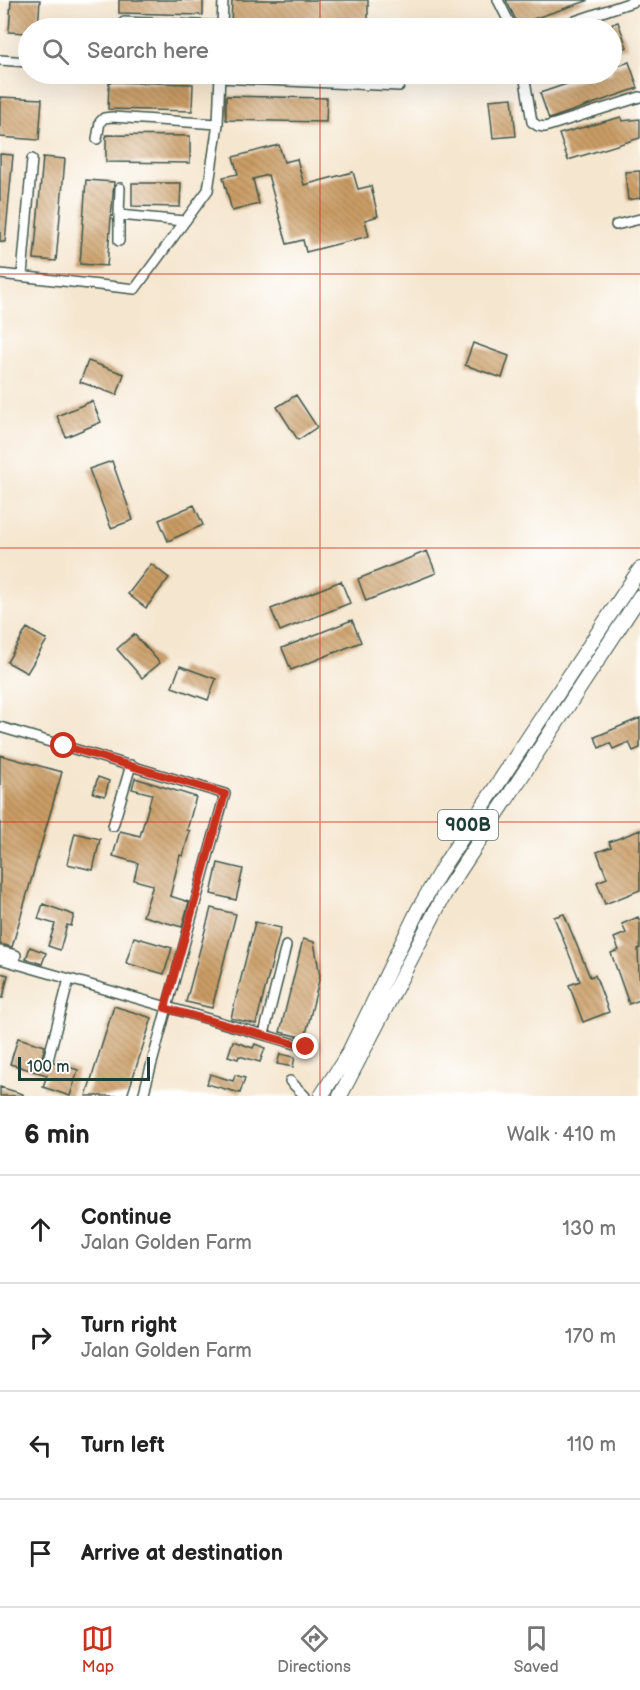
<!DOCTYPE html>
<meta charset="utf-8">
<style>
body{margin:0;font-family:"Balsamiq Sans",sans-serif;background:#f6f6f6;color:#222}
.scale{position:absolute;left:18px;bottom:15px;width:132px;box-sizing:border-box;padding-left:6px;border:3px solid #1f3d34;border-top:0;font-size:16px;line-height:21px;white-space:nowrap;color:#1f3d34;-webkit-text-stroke:4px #fff;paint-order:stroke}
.stop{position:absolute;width:18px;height:18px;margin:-14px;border:4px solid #c8321e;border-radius:50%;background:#fff}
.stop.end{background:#c8321e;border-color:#fff;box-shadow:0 2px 6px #0008}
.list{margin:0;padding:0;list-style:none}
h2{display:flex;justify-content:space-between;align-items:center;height:78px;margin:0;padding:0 24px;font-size:26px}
h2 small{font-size:20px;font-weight:400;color:#767676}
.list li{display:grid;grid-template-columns:39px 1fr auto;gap:18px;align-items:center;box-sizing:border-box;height:108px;padding:0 24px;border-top:2px solid #e0e0e0}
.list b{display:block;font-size:22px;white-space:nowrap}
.list p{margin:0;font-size:20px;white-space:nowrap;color:#767676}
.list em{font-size:20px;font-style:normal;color:#767676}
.icon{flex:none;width:33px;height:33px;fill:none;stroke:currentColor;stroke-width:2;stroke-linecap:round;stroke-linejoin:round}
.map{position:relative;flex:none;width:640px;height:1096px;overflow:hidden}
.search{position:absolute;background:#fff;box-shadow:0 6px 24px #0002;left:18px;right:18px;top:18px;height:66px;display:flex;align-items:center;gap:15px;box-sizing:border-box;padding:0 21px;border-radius:33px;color:#767676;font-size:22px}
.sheet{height:510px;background:#fff}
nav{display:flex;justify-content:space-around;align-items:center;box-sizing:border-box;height:84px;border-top:2px solid #e0e0e0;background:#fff;font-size:16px;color:#767676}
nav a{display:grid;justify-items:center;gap:3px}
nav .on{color:#c8321e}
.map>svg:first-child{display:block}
</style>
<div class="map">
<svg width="640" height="1096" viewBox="0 0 640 1096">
<defs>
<pattern id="building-back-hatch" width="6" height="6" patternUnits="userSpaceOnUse" patternTransform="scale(1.5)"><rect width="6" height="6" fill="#cb9d65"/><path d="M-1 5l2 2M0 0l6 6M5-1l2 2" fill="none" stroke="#a48154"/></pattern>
</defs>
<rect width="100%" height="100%" fill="#fff"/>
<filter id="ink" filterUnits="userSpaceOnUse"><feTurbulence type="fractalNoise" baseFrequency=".0167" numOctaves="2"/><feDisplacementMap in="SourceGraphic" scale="12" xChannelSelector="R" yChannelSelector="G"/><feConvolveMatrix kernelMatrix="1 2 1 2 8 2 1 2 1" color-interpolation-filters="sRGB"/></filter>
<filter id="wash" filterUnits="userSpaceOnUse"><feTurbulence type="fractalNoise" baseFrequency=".008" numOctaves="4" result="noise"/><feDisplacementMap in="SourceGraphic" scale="24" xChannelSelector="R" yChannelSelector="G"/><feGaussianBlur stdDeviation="1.35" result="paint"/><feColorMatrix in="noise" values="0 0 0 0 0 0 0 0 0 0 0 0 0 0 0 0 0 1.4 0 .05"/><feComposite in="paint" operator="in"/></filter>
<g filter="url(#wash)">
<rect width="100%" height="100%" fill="#f5e6cf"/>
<g id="blocks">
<path fill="url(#building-back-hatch)" d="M 11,0 L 40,0 L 38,28 L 28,28 L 28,33 L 9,32 Z
M 119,0 L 203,0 L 203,15 L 119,13 Z
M 232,0 L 368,0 L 368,25 L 231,25 Z
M 506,0 L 587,0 L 587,1 L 518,24 Z
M 618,22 L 627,47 L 612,53 L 612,24 Z
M 629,62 L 638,88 L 549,119 L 540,93 L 596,74 L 612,74 L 612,68 Z
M 109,82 L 193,84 L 192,111 L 108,109 Z
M 226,96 L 327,98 L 326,122 L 226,120 Z
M 0,97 L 42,99 L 39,140 L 0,137 Z
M 512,98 L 516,136 L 493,138 L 489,100 Z
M 621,117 L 622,121 L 640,119 L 640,138 L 568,160 L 559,134 Z
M 106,135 L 190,136 L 190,163 L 106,162 Z
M 279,145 L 284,162 L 297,159 L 304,185 L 353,172 L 358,189 L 371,186 L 378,216 L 365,220 L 369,236 L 306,252 L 303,240 L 287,244 L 268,175 L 253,179 L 259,204 L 232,211 L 223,177 L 238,174 L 233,157 Z
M 0,154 L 13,155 L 5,242 L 0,242 Z
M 43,157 L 65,159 L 56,261 L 34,259 Z
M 640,171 L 640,198 L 628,200 L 625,172 Z
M 86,180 L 114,182 L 107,266 L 80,264 Z
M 132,183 L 181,183 L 180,207 L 132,206 Z
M 473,343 L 509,356 L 502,378 L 465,365 Z
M 88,361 L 124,374 L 117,395 L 80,382 Z
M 296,395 L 317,427 L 298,440 L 277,407 Z
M 92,401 L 101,422 L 66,437 L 57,416 Z
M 112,461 L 133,520 L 111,528 L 89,469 Z
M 194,505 L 203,525 L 168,541 L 159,520 Z
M 427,551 L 436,573 L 366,601 L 358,579 Z
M 151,564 L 169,578 L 146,608 L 128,594 Z
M 341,581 L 350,603 L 280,631 L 271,609 Z
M 352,620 L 361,642 L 291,670 L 282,648 Z
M 27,628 L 47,640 L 27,673 L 7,662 Z
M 134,634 L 160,663 L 142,678 L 117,649 Z
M 180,666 L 216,679 L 208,700 L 172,687 Z
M 640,718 L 640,748 L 633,751 L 629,742 L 613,749 L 610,743 L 599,748 L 595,737 Z
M 0,755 L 62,772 L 12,947 L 0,944 Z
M 98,777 L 109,781 L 105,796 L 93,793 Z
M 135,778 L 196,797 L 187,830 L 190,831 L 183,856 L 180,855 L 170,896 L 189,902 L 182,927 L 143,916 L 153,885 L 134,880 L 138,863 L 113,856 L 120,831 L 140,836 L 147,812 L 152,794 L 132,789 Z
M 640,830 L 640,890 L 605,904 L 597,882 L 607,878 L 597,852 L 611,847 L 609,842 Z
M 75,833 L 100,839 L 93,870 L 67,864 Z
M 218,863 L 243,869 L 236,900 L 211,894 Z
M 43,904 L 74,915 L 71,926 L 67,925 L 60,950 L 48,946 L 55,924 L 38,919 Z
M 211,908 L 236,914 L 212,1008 L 186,1002 Z
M 564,914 L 590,977 L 595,975 L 609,1012 L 583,1022 L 569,985 L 580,981 L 554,917 Z
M 638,917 L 640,923 L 640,948 L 638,949 L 640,1000 L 629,1004 L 611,953 L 619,950 L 614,938 L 626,933 L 622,924 Z
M 255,922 L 281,928 L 256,1024 L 231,1018 Z
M 134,937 L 172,948 L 164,974 L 126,963 Z
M 303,939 L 314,942 L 320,976 L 305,1038 L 280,1032 Z
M 30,947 L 46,953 L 42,964 L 26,959 Z
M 0,973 L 8,975 L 3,998 L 0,998 Z
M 114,1006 L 152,1018 L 144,1043 L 127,1096 L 86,1096 Z
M 18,1038 L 45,1046 L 41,1061 L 46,1066 L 54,1062 L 78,1070 L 70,1096 L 43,1087 L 47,1075 L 10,1064 Z
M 233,1041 L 253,1048 L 255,1044 L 265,1048 L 260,1062 L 239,1056 L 238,1059 L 228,1056 Z
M 280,1054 L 295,1057 L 293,1067 L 277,1064 Z
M 210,1074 L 233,1081 L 235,1075 L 245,1078 L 240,1093 L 207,1084 Z
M 0,1087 L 23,1094 L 23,1096 L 0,1096 Z"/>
</g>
</g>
<g filter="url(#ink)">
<use href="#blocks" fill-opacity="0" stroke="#3f564b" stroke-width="1.5"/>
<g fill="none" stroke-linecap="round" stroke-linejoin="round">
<g stroke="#3f564b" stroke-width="12">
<path id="minor" d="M 498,0 L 512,28
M 124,22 L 222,26
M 222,28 L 223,0
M 554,28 L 638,0
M 0,60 L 28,62
M 524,74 L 532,122 L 538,126 L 545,127 L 640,97
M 219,78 L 399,86
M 97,139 L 100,122 L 104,118 L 112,117 L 218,124
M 120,188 L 119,215 L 184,221
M 616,225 L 640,219
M 119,241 L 119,215
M 0,274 L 135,289 L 208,190 L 218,124 L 220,74
M 22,275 L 32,159
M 0,727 L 225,794 L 143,1096
M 113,826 L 131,765
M 0,951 L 16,955 L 14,963
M 0,959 L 306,1047
M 264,1034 L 286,946
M 48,1060 L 69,979
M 290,1081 L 305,1096"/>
</g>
<g stroke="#3f564b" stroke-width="16">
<path id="highway" d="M 321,1096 L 348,1054 L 418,910 L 444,865 L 640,569
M 340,1096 L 445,893 L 640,596"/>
</g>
<use href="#minor" stroke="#fff" stroke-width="9"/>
<use href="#highway" stroke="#fff" stroke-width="14"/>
</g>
</g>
<g fill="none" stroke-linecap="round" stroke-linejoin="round" filter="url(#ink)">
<path stroke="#c8321e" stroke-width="8" d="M 64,746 L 225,794 L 165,1008 L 306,1047"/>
</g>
<path fill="none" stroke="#c8321e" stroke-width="1.5" stroke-opacity="0.55" d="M 320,0 L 320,28M 320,74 L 320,1096M 0,274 L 640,274M 0,548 L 640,548M 0,822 L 640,822"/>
<g text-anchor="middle" stroke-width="4.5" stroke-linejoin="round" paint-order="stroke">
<rect fill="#fff" stroke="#627771" stroke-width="1.5" x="438" y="810" width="60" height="30" rx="4.5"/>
<g font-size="18" font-weight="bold" fill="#1f3d34">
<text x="468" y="831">900B</text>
</g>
</g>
</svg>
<div class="scale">100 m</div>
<div class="stop" style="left:64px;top:746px"></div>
<div class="stop end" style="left:306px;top:1047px"></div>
<div class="search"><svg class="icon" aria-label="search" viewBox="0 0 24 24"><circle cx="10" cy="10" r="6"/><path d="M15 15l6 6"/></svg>Search here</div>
</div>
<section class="sheet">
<h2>6 min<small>Walk · 410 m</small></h2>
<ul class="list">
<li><svg class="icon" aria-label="ahead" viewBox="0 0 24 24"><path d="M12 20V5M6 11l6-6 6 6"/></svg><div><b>Continue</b><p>Jalan Golden Farm</p></div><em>130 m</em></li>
<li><svg class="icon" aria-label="right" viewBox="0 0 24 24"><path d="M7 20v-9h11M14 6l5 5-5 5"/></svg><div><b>Turn right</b><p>Jalan Golden Farm</p></div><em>170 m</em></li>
<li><svg class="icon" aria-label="left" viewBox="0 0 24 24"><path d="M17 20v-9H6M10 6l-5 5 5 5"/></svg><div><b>Turn left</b></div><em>110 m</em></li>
<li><svg class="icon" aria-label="arrive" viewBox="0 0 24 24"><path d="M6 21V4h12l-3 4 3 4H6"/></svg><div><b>Arrive at destination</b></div></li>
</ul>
</section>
<nav>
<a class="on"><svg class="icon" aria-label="map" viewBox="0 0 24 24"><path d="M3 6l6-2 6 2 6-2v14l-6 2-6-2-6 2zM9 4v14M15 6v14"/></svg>Map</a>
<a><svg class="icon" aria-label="directions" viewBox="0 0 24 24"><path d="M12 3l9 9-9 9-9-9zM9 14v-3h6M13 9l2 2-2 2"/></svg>Directions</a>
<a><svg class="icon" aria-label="saved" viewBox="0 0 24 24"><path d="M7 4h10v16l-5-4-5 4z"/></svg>Saved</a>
</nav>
